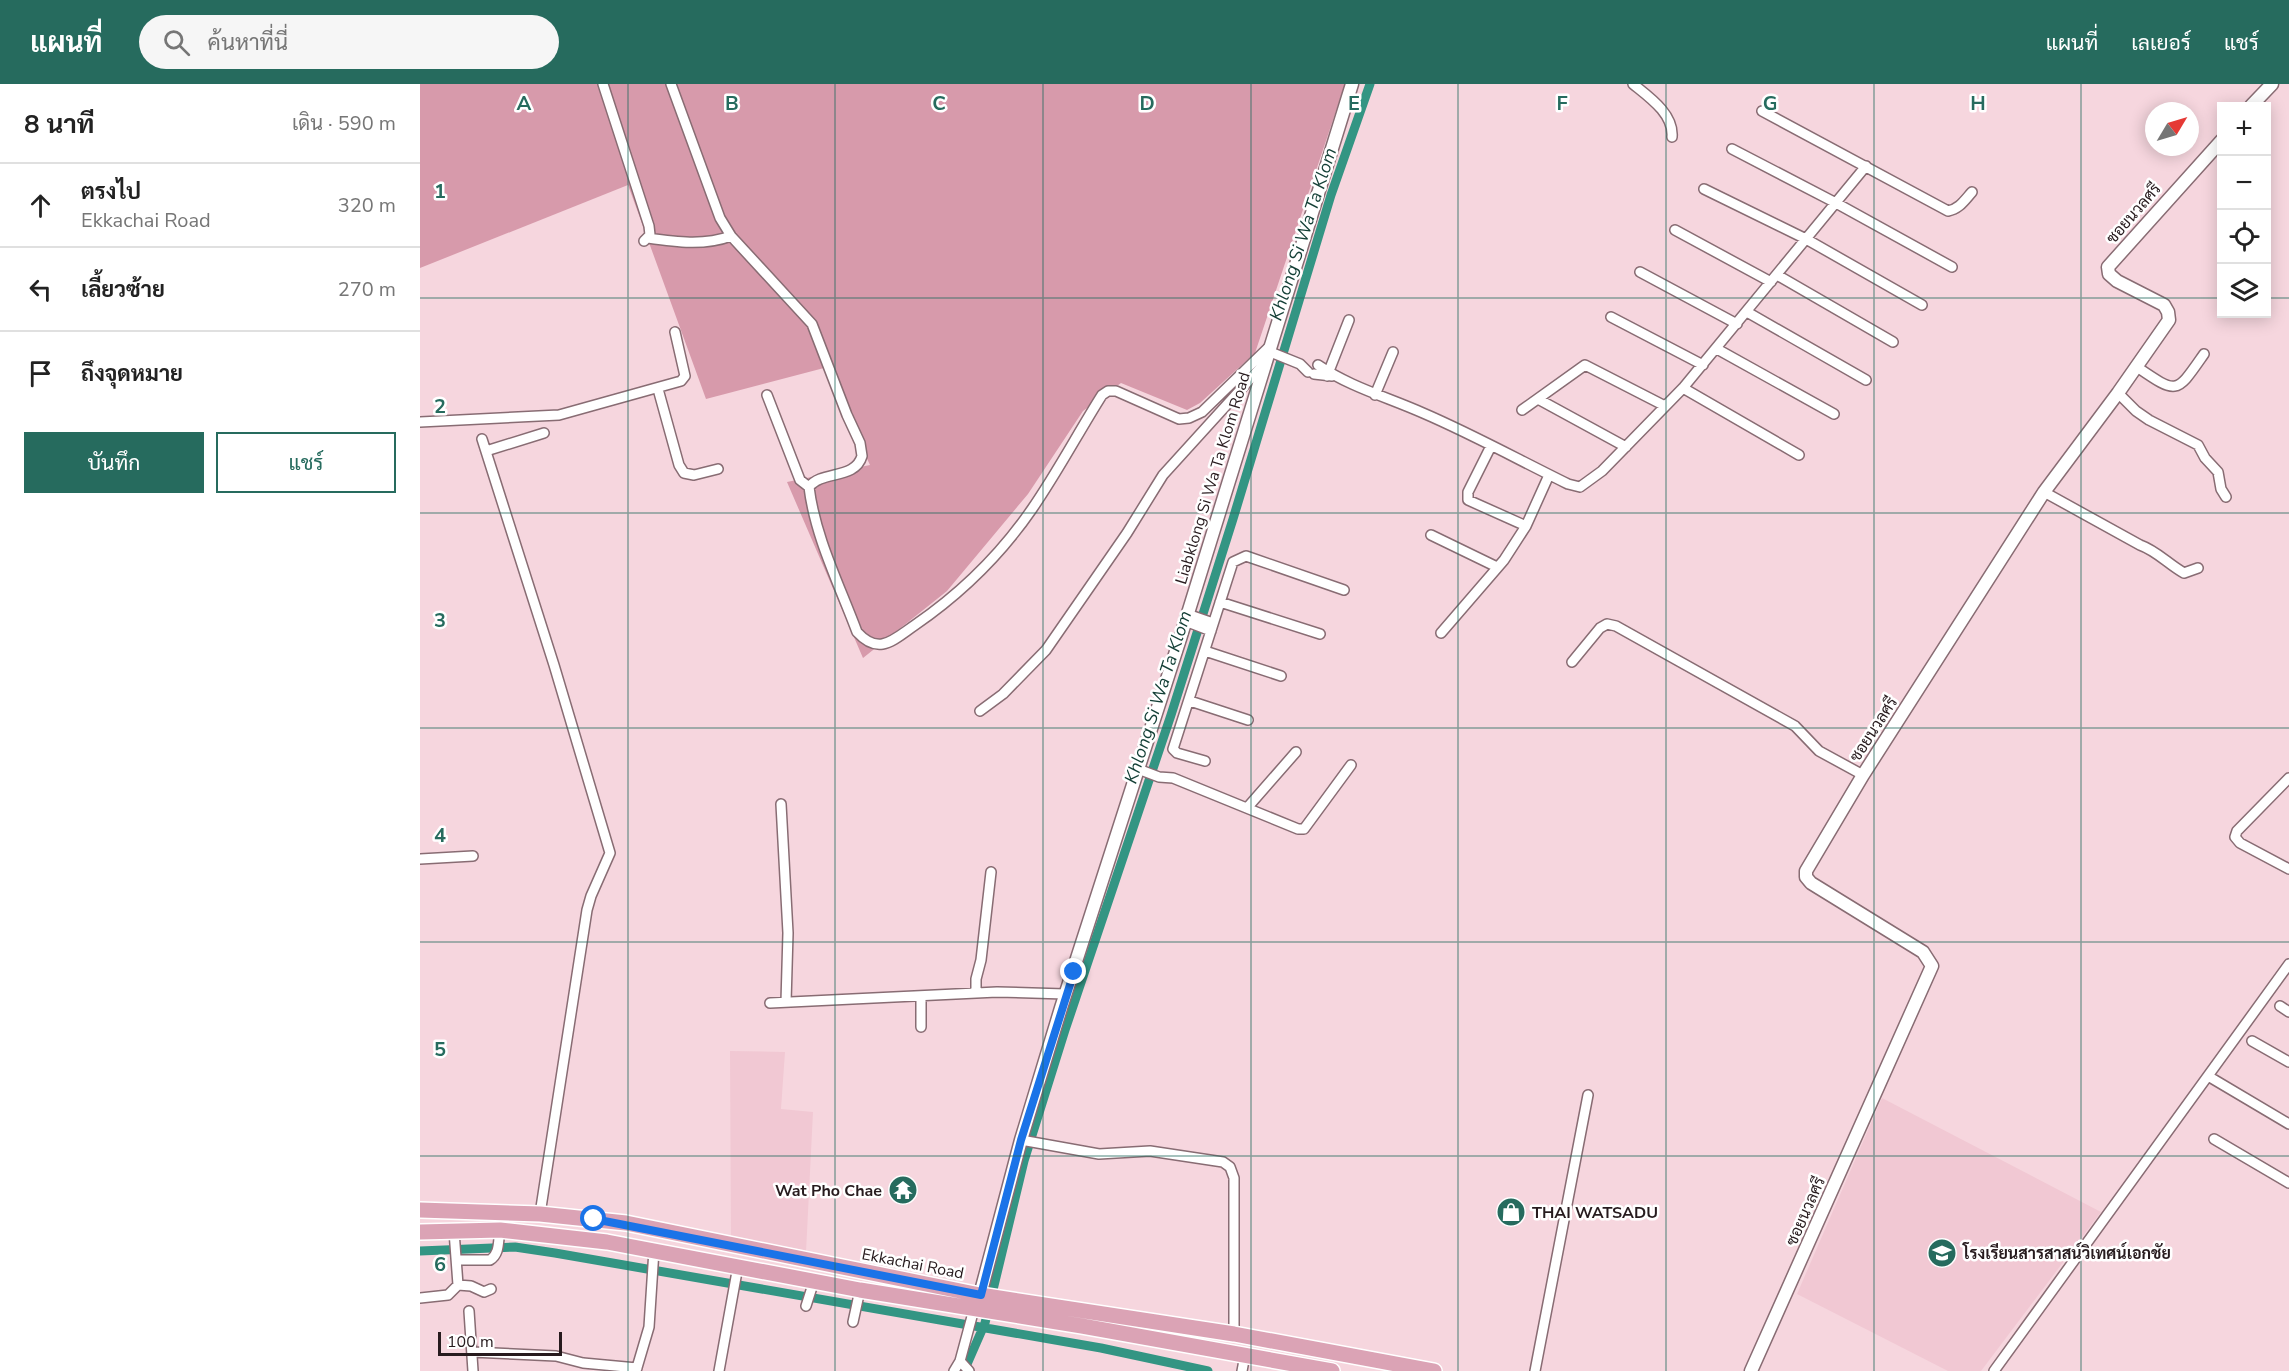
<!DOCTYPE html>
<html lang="th">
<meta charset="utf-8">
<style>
body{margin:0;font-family:"Nunito Sans",Sarabun,sans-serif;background:#f6f6f6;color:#222}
.controls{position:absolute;right:18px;top:18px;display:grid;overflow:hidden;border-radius:0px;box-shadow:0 3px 15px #0003}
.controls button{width:54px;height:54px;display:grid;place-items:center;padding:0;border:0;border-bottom:2px solid #e0e0e0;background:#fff;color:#222;font:30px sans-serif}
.compass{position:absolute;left:1725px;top:18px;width:54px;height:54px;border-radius:50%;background:#fff;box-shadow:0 3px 15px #0003;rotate:52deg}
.scale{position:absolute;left:18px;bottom:15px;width:124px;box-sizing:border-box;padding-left:6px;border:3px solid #271b1e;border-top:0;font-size:16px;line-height:21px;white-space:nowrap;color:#271b1e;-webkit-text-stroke:4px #fff;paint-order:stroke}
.stop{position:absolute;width:18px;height:18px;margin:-14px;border:4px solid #1a73e8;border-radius:50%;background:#fff}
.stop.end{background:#1a73e8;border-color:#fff;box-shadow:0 2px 6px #0008}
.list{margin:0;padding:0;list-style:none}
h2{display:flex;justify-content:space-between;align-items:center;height:78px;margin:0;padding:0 24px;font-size:26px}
h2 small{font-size:20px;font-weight:400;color:#767676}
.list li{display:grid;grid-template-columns:39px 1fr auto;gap:18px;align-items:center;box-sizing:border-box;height:84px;padding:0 24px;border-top:2px solid #e0e0e0}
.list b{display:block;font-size:22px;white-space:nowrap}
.list p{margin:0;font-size:20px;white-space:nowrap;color:#767676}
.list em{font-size:20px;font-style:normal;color:#767676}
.actions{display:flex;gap:12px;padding:18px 24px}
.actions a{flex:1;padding:14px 0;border:2px solid #266b5e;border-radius:0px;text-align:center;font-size:21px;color:#266b5e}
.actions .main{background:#266b5e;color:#fff}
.icon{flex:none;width:33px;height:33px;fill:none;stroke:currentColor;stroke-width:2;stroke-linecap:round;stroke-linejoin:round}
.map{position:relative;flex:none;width:1869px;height:1287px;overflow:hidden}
header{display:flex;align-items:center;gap:36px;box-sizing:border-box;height:84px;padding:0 30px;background:#266b5e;color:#fff}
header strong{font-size:28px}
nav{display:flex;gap:33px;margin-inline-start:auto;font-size:21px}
.search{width:420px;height:54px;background:#f6f6f6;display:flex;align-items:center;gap:15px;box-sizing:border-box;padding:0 21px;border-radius:33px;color:#767676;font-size:22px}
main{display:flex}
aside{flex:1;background:#fff}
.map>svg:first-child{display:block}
</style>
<header>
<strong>แผนที่</strong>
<div class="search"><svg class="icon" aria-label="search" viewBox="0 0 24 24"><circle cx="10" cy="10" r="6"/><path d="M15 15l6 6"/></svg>ค้นหาที่นี่</div>
<nav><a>แผนที่</a><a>เลเยอร์</a><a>แชร์</a></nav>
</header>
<main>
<aside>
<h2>8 นาที<small>เดิน · 590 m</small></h2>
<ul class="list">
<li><svg class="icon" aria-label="ahead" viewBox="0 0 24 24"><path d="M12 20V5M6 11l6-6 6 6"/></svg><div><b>ตรงไป</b><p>Ekkachai Road</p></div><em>320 m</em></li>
<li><svg class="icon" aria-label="left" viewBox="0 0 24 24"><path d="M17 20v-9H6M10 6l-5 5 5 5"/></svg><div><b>เลี้ยวซ้าย</b></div><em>270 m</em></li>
<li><svg class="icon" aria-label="arrive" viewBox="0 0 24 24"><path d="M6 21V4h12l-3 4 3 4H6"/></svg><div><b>ถึงจุดหมาย</b></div></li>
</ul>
<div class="actions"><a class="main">บันทึก</a><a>แชร์</a></div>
</aside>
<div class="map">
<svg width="1869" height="1287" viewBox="0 0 1869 1287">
<rect width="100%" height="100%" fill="#f6d6de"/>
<path fill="#f1c8d3" d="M 310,967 L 365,968 L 361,1025 L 393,1028 L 386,1168 L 311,1155 Z
M 1462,1014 L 1681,1128 L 1561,1287 L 1528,1287 L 1377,1210 Z"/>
<path fill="#d79aab" d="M 0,0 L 925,0 L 835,269 L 780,319 L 767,326 L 701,299 L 663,327 L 608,410 L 527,507 L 443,574 L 367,398 L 450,381 L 404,284 L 286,315 L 208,101 L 0,184 Z"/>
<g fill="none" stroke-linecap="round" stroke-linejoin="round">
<path stroke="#339583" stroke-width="9" d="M 0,1167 L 95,1163 L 135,1169 L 681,1264 L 788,1287
M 544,1287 L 565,1239 L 604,1077 L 645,946 L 751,631 L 813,435 L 911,111 L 950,0"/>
<g stroke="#886c73" stroke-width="12">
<path id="minor" d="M 183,0 L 229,142 L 230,151 L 224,157
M 251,0 L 300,134 L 311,152 L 392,240 L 427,331 L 440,359 L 442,372 C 435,396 402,386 389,403 C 395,453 420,502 437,548 C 459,572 473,556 495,541 C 540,510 581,470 612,425 C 637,389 658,349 682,311 L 688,307 L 696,307 L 759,335 L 769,334 L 782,328 L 849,263
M 1213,0 C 1229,13 1254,30 1252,53
M 1342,27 L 1528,127 C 1539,125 1544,117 1552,108
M 1312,65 L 1416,119 L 1532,183
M 1284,105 L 1386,155 L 1502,221
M 1255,146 L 1351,198
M 228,154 C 256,158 284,162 311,152
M 1220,188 L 1317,240
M 1357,191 L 1473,258
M 1327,228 L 1446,296
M 1191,233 L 1283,281
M 1297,265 L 1414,330
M 848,267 L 880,280 L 888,288
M 898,281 C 930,303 967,313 1003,329 C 1052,350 1099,376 1148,400 L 1160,403 L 1182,387 L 1263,304 L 1446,82
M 1717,283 C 1758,311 1756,310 1784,270
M 894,290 L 912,292
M 907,292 L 929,236
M 1263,304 L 1379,371
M 238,305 L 259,381 L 264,389 L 274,391 L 298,385
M 1698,309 L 1716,327 L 1729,336 L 1778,361 L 1785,374 L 1798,388 L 1801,405 L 1806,413
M 347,311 L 380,396 L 389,403
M 955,311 L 973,268
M 1118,315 L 1206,363
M 1102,326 L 1165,281 L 1245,322
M 0,338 L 139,331 L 261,297 L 265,292 L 255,248
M 62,355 L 134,581 L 190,769 L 171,812 L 167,826 L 120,1130
M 1071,362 L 1048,408 L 1048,416 L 1106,442
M 66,367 L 124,349
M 1624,408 L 1720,461 C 1737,467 1748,480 1764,489 L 1778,484
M 1011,451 L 1077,483
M 800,518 L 900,550
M 767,530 L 793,539
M 765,537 L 791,547
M 1021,549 L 1084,476 L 1106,442 L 1129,391
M 785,567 L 861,592
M 1152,578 L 1180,544 L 1187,540 L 1196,542 L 1375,642 L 1399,667 L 1443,691
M 770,617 L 828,636
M 560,627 L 583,610 L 626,566 L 707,449 L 743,391 L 842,282
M 785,677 L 757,669 L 753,665 L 813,478 L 826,472 L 924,506
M 718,685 L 739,693 L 753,694 L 878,745 L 884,745 L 931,681
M 1869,694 L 1817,747 L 1815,753 L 1820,759 L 1869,785
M 361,720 L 368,849 L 366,918
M 827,724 L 876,668
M 0,775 L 53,772
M 556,909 L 556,895 L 561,876 L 571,788
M 501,912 L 501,943
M 350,919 L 577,908 L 645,910
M 1860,922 L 1869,928
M 1832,957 L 1869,978
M 1788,992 L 1869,1040
M 1794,1055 L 1869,1099
M 601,1056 L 679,1070 L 730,1067 L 803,1078 L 810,1083 L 814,1094 L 814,1250
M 37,1176 L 70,1176 C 80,1170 78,1157 80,1146
M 38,1201 L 51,1202 L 64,1208 L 71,1205
M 0,1214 L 28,1211 L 38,1201 L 34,1147
M 386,1222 L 394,1197
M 49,1227 L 53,1287
M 433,1238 L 440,1206
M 52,1268 L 136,1272 L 163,1279 L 217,1284
M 540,1277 L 549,1287
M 216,1287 L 229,1243 L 234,1166
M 299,1287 L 318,1182
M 534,1287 L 540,1277 L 554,1225
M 822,1287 L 825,1271
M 1115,1287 L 1168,1011
M 1574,1287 L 1869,880"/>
</g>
<g stroke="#886c73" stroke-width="15">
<path id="tertiary" d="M 1831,22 L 1852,0
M 560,1211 L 601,1056 L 641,924 L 760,555 L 932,0
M 1331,1287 L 1512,882 L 1503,868 L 1391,799 L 1386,793 L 1386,787 L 1443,691 L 1624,408 L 1698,309 L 1749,236 L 1748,228 L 1744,221 L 1697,197 L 1689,190 L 1688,183 L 1802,56"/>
</g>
<g stroke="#fff" stroke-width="18">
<path id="primary" d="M 0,1126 L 120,1130 L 206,1139 L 560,1211 L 814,1250 L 1014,1287
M 0,1148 L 80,1146 L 187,1158 L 440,1206 L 662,1242 L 912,1287"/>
</g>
<use href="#minor" stroke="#fff" stroke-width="9"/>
<use href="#tertiary" stroke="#fff" stroke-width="12"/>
<use href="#primary" stroke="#dba3b5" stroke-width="15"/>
</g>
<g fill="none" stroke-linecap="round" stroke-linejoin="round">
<path stroke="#1a73e8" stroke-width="8" d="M 174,1135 L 561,1211 L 601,1056 L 654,888"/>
</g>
<path fill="none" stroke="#266b5e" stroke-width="1.5" stroke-opacity="0.55" d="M 208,0 L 208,1287M 415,0 L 415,1287M 623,0 L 623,1287M 831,0 L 831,1287M 1038,0 L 1038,1287M 1246,0 L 1246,1287M 1454,0 L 1454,1287M 1661,0 L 1661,1287M 0,214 L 1802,214M 1846,214 L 1869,214M 0,429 L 1869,429M 0,644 L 1869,644M 0,858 L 1869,858M 0,1072 L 1869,1072"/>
<defs>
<g id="temple-disc" transform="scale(1.5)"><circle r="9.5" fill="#266b5e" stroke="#fff"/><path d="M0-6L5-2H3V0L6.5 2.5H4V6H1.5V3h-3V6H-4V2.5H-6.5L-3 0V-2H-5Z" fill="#fff"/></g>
<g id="shop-disc" transform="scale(1.5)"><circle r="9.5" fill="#266b5e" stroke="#fff"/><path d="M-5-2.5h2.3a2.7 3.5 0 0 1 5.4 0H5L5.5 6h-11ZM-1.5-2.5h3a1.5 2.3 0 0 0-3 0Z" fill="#fff"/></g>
<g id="school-disc" transform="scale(1.5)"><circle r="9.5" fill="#266b5e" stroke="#fff"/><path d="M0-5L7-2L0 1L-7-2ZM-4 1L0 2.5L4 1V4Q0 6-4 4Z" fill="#fff"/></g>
</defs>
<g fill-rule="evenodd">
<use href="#temple-disc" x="483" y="1106"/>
<use href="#shop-disc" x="1091" y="1128"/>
<use href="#school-disc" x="1522" y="1169"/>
</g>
<g text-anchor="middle" stroke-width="5" stroke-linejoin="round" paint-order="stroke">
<g font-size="16" fill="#271b1e" stroke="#fff">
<text transform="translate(1713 129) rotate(-49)" y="6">ซอยนวลศรี</text>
<text transform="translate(792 394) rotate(-73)" y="6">Liabklong Si Wa Ta Klom Road</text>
<text transform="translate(1453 645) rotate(-57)" y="6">ซอยนวลศรี</text>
<text transform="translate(1385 1127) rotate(-66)" y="6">ซอยนวลศรี</text>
<text transform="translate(493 1179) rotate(11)" y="6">Ekkachai Road</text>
</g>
<g font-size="16" font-weight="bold" fill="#271b1e" stroke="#fff" text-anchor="start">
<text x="462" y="1112" text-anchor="end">Wat Pho Chae</text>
<text x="1112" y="1134">THAI WATSADU</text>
<text x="1543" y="1175">โรงเรียนสารสาสน์วิเทศน์เอกชัย</text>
</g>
<g font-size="18" font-style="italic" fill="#123e35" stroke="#fff">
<text transform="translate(883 150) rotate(-72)" y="6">Khlong Si Wa Ta Klom</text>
<text transform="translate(738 613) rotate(-72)" y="6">Khlong Si Wa Ta Klom</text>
</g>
</g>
<g font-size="20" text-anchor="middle" font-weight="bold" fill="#266b5e" stroke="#fff" stroke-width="5" stroke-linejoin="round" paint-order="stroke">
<text x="104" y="26">A</text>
<text x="312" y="26">B</text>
<text x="519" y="26">C</text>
<text x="727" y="26">D</text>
<text x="934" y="26">E</text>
<text x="1142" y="26">F</text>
<text x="1350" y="26">G</text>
<text x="1558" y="26">H</text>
<text x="20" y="114">1</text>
<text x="20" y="329">2</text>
<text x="20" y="543">3</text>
<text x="20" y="758">4</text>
<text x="20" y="972">5</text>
<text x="20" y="1187">6</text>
</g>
</svg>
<div class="controls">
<button>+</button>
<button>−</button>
<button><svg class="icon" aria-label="locate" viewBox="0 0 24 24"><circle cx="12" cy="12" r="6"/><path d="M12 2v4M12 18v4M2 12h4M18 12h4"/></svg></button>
<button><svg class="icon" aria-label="layers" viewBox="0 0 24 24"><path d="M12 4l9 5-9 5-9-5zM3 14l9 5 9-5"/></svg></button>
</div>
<svg class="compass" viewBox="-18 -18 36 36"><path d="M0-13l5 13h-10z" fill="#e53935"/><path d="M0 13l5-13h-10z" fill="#767676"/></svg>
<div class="scale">100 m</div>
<div class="stop" style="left:174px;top:1135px"></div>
<div class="stop end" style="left:654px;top:888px"></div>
</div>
</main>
